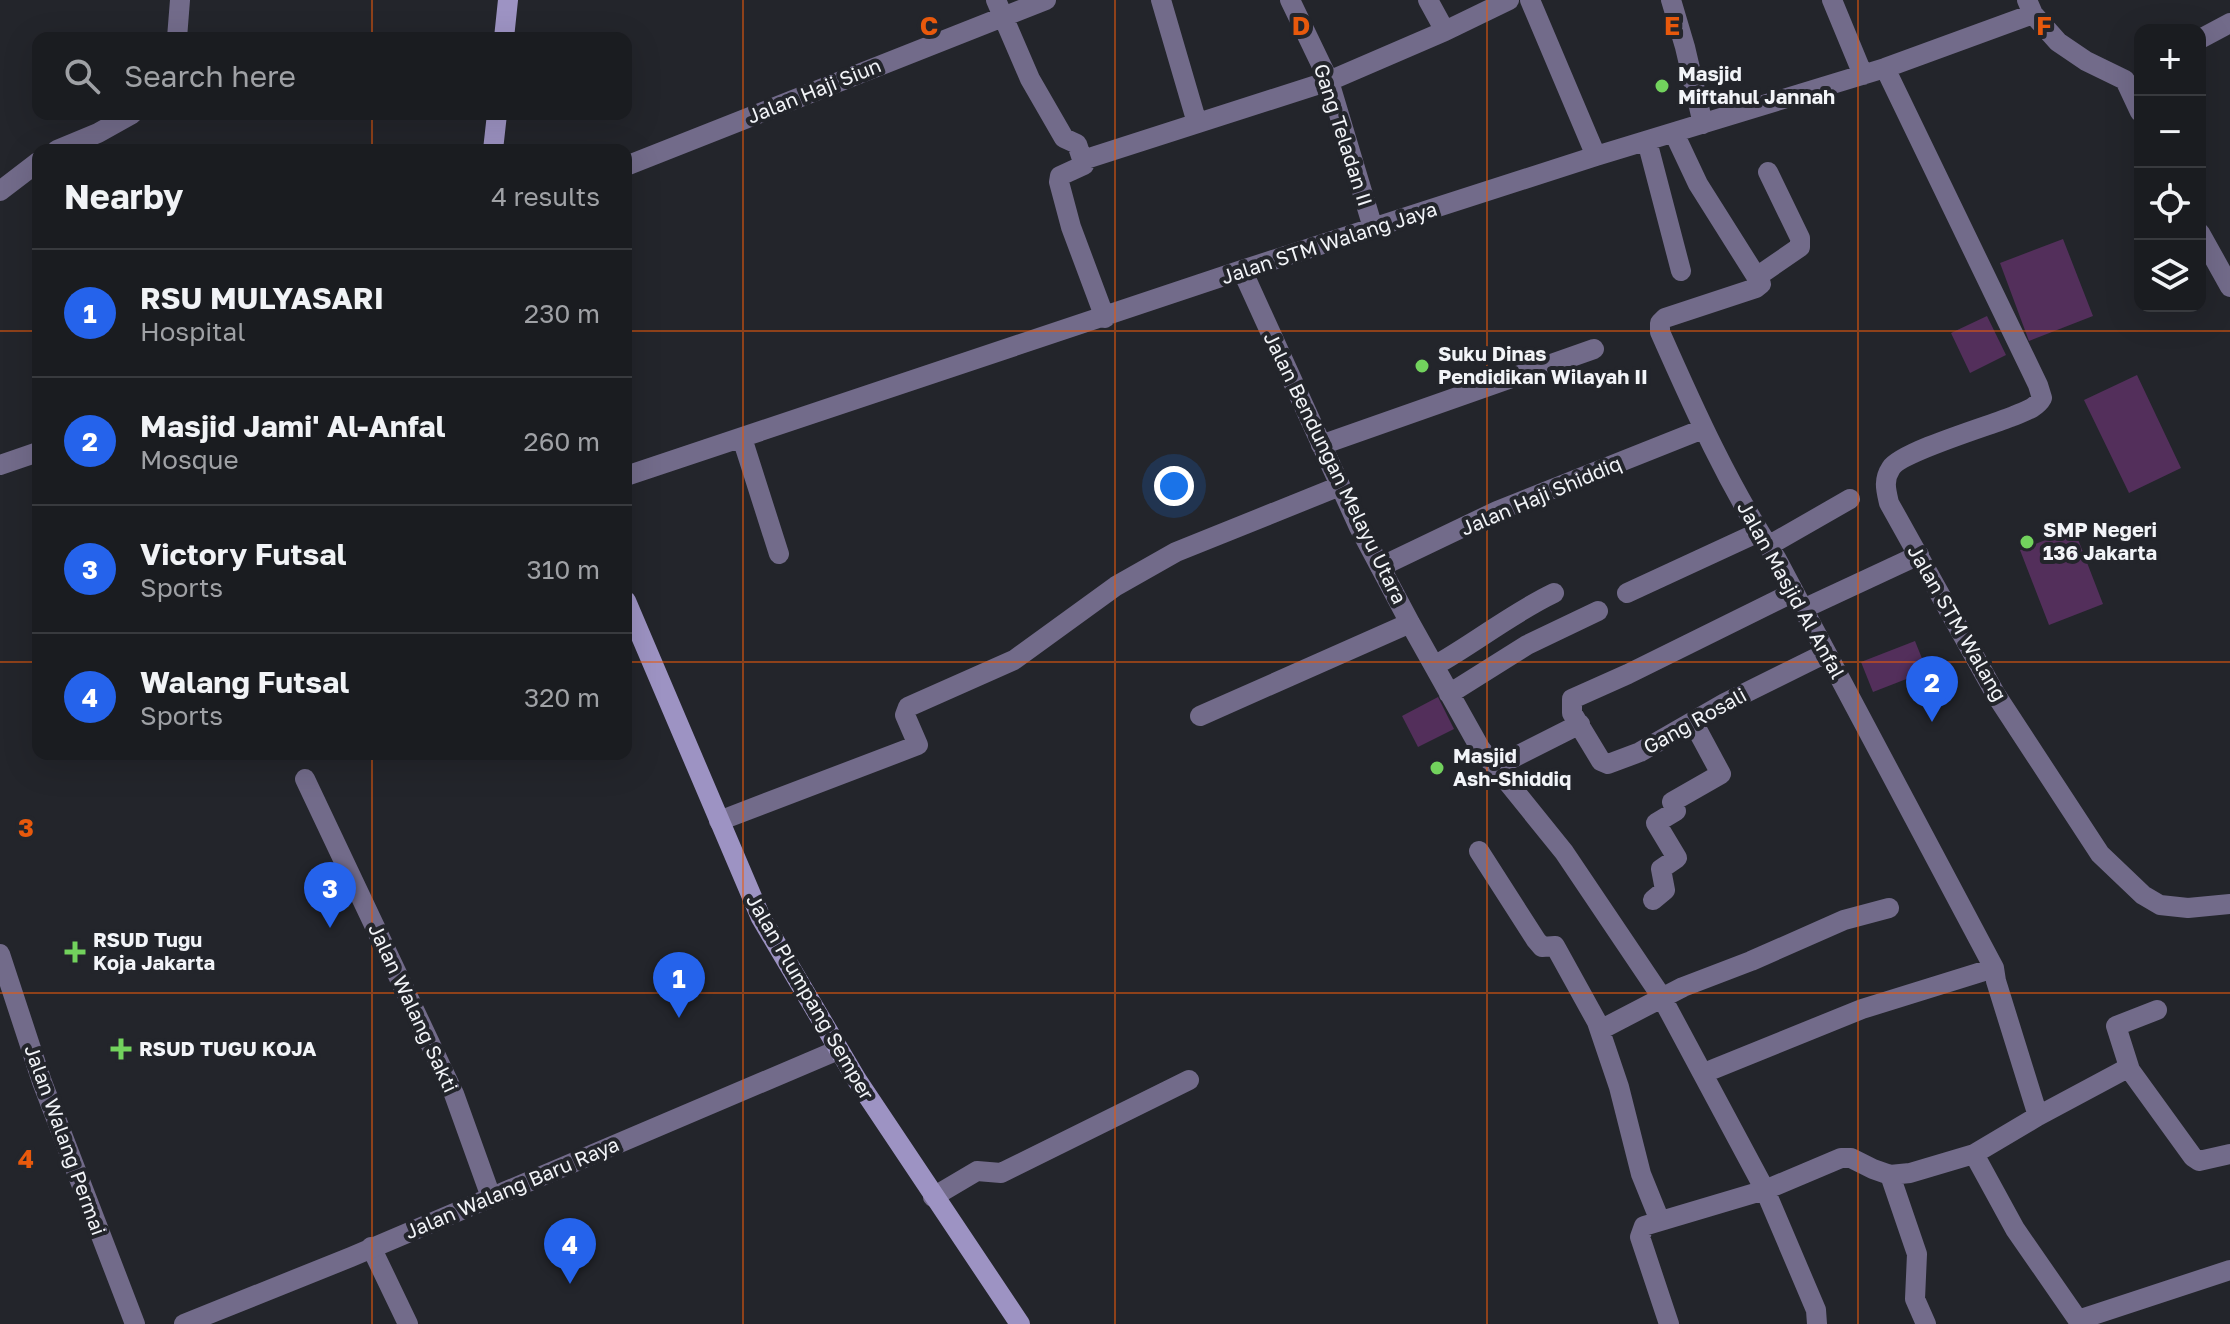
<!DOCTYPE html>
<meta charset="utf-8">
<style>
body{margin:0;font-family:"Golos Text",sans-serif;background:#232529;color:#f1f3f6}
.controls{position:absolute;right:24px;top:24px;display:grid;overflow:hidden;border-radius:16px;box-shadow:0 8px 32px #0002}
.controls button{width:72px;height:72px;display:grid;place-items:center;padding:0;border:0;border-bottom:2px solid #383a3e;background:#1a1c20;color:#f1f3f6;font:40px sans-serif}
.you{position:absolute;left:1174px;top:486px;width:28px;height:28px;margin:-20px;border:6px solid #fff;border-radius:50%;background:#1a73e8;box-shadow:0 0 0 12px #1a73e833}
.badge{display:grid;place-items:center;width:52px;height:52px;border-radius:50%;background:#2563eb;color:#fff;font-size:26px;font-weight:700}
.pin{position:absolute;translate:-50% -66px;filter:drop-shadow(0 2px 4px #0008)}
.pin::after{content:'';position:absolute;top:42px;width:28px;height:24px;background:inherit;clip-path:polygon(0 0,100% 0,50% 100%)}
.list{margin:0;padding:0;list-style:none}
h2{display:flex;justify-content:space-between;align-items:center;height:104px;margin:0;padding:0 32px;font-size:34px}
h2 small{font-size:26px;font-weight:400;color:#9fa1a5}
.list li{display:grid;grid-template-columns:52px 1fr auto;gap:24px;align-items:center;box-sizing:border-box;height:128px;padding:0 32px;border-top:2px solid #383a3e}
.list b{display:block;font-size:30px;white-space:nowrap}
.list p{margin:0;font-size:26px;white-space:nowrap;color:#9fa1a5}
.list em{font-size:26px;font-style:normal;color:#9fa1a5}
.icon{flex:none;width:44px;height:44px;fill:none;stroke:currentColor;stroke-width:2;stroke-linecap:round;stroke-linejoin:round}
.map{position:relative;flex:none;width:2230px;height:1324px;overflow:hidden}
.search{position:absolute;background:#1a1c20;box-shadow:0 8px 32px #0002;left:32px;top:32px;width:600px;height:88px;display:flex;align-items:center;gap:20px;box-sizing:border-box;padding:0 28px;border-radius:16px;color:#9fa1a5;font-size:30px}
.panel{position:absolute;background:#1a1c20;box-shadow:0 8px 32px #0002;left:32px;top:144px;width:600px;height:616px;border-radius:16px}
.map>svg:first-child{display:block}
</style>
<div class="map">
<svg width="2230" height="1324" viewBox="0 0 2230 1324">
<rect width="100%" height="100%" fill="#23252b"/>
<path fill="#532f5b" d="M 2063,239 L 2093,316 L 2029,341 L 2000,263 Z
M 1987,316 L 2006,355 L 1970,373 L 1951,333 Z
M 2137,375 L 2181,468 L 2129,493 L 2084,400 Z
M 2074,529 L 2103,604 L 2049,625 L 2020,550 Z
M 1915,641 L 1927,671 L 1873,692 L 1861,662 Z
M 1438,697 L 1454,729 L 1418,747 L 1402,716 Z"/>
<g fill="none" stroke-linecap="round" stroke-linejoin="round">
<path stroke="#726b8a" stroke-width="20" d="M 996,0 L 1030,79 L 1064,138 L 1077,144 L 1084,165 L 1060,176 L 1059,182 L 1071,227 L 1105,318
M 1161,0 L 1197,123
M 1290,0 L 1329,81 L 1373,228
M 1428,0 L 1445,31 L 1509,0
M 1530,0 L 1596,156
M 1671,0 L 1685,47 L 1703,124
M 1832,0 L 1863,75
M 2027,0 L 2033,14 L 2058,42 L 2086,61 L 2125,80 L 2140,112
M 177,38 L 180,0
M 2200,39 L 2230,23
M 1885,68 L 2038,385 L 2042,398 C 2036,409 2022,412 2011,417 C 1988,426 1901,452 1891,468 C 1883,480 1886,490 1889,503 L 1996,695 L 2100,854 L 2143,895 L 2160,905 L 2188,908 L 2230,904
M 1674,133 L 1698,184 L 1761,284 L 1756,288 L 1665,318 L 1660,323 L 1660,332 C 1694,409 1729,487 1776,558 L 1994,968 L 1996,981 L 2038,1116
M 1647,141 L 1681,271
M 57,150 L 98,133 L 132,114
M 1083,160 L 1329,81 L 1445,31
M 626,166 L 1046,0
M 0,191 L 38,162
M 2200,233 L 2230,287
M 1242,270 L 1359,527 L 1410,623 L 1480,748 L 1564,852 L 1661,996 L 1765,1190 L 1816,1310 L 1817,1324
M 1758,276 L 1800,247 L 1800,238 L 1768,172
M 742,438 L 779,554
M 1321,445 L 1594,349
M 0,465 L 38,452
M 626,476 L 1242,270 L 1596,156 L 1885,68 L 2033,14
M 1768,546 L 1850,499
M 1380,567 L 1497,511 L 1703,429
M 1794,592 L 1628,674 L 1572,699 L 1572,713 L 1601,761 L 1608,764 L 1640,752 L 1725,703 L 1826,653
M 1627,593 L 1759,532
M 1803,609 L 1919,555
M 1434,666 C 1475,643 1512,613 1554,593
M 1449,694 L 1527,645 L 1598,611
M 1200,716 L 1410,623
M 1495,767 L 1580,724
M 305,779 L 454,1094 L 491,1197
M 719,821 L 918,745 L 905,715 L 908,707 L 1014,660 L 1116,586 L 1176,552 L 1340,486
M 1479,851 L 1536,940 L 1542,947 L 1555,946 L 1597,1022 L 1619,1087 L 1641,1174 L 1660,1221
M 1653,900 L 1665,890 L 1661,869 L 1677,858 L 1656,823 L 1676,811 L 1672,802 L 1721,774 L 1693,722
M 1600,1030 L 1683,987 L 1751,961 L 1844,920 L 1889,908
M 2130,1070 L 2116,1026 L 2157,1010
M 1704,1073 L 1862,1009 L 1994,968
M 1974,1154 L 2015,1229 L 2078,1320 L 2230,1270
M 1890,1175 L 1917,1254 L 1915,1299 L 1926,1324
M 933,1197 L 977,1171 L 1001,1173 L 1189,1080
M 371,1247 L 408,1324
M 1669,1324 L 1640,1237 L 1644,1226 L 1765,1190 L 1841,1158 L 1851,1158 L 1873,1169 L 1890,1175 L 1910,1173 L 1974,1154 L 2038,1116 L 2124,1070 L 2130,1070 L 2193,1157 L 2199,1161 L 2230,1154"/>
<path stroke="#726b8a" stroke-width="20" d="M 0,954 L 42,1082 L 135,1324
M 184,1324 L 351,1257 L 838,1050"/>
<path stroke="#9d93c3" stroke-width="20" d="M 504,38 L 508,0
M 493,150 L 497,114
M 626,601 L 761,918 L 857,1080 L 1020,1324"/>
</g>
<path fill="none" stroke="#e8590c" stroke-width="2" stroke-opacity="0.55" d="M 372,0 L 372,38M 743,0 L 743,1324M 1115,0 L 1115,1324M 1487,0 L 1487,1324M 1858,0 L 1858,1324M 372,114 L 372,150M 0,331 L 38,331M 626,331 L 2230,331M 0,662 L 38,662M 626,662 L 2230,662M 372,754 L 372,1324M 0,993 L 2230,993"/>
<g fill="#72d25d" stroke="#23252b" stroke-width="3">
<circle cx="1662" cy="86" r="8"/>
<circle cx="1422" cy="366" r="8"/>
<circle cx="2027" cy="542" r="8"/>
<circle cx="1437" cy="768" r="8"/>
<path d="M71 940h8v8h8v8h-8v8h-8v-8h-8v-8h8z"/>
<path d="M117 1037h8v8h8v8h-8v8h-8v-8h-8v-8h8z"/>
</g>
<g text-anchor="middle" stroke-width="8" stroke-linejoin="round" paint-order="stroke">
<g font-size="20" font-weight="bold" fill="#f2f4f8" stroke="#23252b" text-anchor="start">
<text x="1678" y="81">Masjid<tspan x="1678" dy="23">Miftahul Jannah</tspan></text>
<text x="1438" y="361">Suku Dinas<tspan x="1438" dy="23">Pendidikan Wilayah II</tspan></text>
<text x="2043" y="537">SMP Negeri<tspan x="2043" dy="23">136 Jakarta</tspan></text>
<text x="1453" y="763">Masjid<tspan x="1453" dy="23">Ash-Shiddiq</tspan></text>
<text x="93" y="947">RSUD Tugu<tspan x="93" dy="23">Koja Jakarta</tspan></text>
<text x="139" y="1056">RSUD TUGU KOJA</text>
</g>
<g font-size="20" fill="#f2f4f8" stroke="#23252b">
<text transform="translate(814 91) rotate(-22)" y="7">Jalan Haji Siun</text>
<text transform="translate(1343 135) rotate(72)" y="7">Gang Teladan II</text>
<text transform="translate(1329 243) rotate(-18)" y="7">Jalan STM Walang Jaya</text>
<text transform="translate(1335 468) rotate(64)" y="7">Jalan Bendungan Melayu Utara</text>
<text transform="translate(1541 496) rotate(-23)" y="7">Jalan Haji Shiddiq</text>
<text transform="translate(1791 590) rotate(61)" y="7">Jalan Masjid Al Anfal</text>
<text transform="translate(1957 623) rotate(60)" y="7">Jalan STM Walang</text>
<text transform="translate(1695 721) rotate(-29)" y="7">Gang Rosali</text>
<text transform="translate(810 997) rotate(60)" y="7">Jalan Plumpang Semper</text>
<text transform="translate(413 1008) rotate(65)" y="7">Jalan Walang Sakti</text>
<text transform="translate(65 1140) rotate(70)" y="7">Jalan Walang Permai</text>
<text transform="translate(512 1188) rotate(-23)" y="7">Jalan Walang Baru Raya</text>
</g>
</g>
<g font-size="26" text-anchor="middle" font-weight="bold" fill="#e8590c" stroke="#23252b" stroke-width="8" stroke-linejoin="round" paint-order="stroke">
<text x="929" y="35">C</text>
<text x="1301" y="35">D</text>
<text x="1672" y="35">E</text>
<text x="2044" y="35">F</text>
<text x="26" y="837">3</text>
<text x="26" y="1168">4</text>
</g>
</svg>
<div class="controls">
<button>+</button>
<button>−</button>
<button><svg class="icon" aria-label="locate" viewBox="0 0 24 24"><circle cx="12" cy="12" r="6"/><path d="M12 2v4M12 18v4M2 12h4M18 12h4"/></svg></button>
<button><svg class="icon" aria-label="layers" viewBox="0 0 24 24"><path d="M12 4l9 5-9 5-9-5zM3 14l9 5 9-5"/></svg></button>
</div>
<div class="you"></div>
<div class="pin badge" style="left:679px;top:1018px">1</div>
<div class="pin badge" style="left:1932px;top:722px">2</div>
<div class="pin badge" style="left:330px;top:928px">3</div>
<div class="pin badge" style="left:570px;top:1284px">4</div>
<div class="search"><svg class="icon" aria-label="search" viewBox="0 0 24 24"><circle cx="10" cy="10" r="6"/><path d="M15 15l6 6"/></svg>Search here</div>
<section class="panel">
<h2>Nearby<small>4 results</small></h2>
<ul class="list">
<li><span class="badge">1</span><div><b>RSU MULYASARI</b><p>Hospital</p></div><em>230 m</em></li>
<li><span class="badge">2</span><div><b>Masjid Jami' Al-Anfal</b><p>Mosque</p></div><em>260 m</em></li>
<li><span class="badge">3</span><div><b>Victory Futsal</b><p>Sports</p></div><em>310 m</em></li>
<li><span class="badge">4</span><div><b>Walang Futsal</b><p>Sports</p></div><em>320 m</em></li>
</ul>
</section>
</div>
